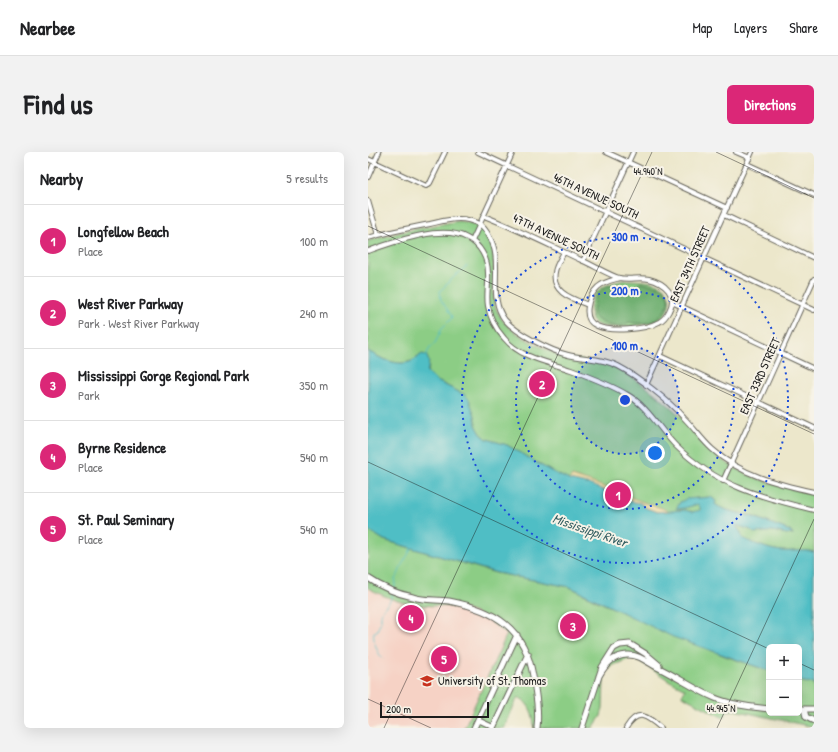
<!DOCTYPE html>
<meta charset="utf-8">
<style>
body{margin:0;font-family:"Patrick Hand",sans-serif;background:#f2f2f2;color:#202124}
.controls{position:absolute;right:12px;bottom:12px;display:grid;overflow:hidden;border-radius:6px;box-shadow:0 4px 16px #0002}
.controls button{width:36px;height:36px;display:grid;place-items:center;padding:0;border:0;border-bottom:1px solid #e0e0e0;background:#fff;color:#202124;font:20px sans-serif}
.scale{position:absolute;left:12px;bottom:10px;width:109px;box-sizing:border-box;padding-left:4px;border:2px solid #1c1c1c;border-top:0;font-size:11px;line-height:14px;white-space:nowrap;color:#1c1c1c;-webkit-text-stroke:3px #f7f3e8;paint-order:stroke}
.you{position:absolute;left:287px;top:301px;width:14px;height:14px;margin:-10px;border:3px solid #fff;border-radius:50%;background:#1a73e8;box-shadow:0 0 0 6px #1a73e833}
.badge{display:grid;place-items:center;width:26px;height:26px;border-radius:50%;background:#db2777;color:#fff;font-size:13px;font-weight:700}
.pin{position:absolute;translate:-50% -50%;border:2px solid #fff;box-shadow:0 1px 4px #0006}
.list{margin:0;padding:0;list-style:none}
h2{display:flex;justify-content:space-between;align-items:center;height:52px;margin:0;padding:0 16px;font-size:17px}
h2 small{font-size:13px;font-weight:400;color:#757577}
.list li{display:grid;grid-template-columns:26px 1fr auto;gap:12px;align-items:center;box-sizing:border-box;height:72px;padding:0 16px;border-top:1px solid #e0e0e0}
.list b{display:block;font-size:15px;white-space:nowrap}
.list p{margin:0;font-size:13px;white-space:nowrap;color:#757577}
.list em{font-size:13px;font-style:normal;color:#757577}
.map{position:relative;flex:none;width:446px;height:576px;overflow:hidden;border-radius:6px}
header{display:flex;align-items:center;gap:24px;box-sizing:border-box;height:56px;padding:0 20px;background:#fff;border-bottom:1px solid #e0e0e0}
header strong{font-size:19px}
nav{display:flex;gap:22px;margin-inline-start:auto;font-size:14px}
.intro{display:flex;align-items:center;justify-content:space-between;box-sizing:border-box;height:96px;padding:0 24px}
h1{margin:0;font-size:28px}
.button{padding:10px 18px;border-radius:6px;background:#db2777;color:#fff;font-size:14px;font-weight:700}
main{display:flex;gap:24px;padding:0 24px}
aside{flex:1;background:#fff;border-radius:6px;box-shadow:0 4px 16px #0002}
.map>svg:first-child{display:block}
</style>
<header>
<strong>Nearbee</strong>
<nav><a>Map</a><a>Layers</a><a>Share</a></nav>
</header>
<div class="intro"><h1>Find us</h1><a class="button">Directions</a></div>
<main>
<aside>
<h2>Nearby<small>5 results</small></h2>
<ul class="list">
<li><span class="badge">1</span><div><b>Longfellow Beach</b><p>Place</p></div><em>100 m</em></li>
<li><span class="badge">2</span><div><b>West River Parkway</b><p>Park · West River Parkway</p></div><em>240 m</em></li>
<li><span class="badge">3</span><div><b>Mississippi Gorge Regional Park</b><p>Park</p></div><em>350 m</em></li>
<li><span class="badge">4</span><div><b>Byrne Residence</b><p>Place</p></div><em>540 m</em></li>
<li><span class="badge">5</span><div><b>St. Paul Seminary</b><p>Place</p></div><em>540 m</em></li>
</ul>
</aside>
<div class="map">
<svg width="446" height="576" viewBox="0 0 446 576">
<rect width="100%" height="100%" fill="#f7f3e8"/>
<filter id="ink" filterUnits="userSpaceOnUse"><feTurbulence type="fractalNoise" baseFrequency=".025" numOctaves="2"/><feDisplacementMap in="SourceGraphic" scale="8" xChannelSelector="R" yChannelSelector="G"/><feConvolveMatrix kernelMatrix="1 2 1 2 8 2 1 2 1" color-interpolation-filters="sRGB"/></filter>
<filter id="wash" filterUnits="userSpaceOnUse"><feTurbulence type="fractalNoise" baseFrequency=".012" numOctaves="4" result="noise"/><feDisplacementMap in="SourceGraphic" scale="16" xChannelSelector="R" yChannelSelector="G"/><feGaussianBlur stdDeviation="0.9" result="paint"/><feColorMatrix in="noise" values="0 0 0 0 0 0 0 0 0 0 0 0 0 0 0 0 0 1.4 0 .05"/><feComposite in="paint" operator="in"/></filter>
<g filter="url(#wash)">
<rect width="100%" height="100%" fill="#ece7cb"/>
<path fill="#f6d2c5" d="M 0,436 L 8,440 L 89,455 L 105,460 L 117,466 L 139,482 L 96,576 L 0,576 Z"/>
<path fill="#8ccd85" stroke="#547450" d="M 90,69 C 141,72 120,124 127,154 C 129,160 133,166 136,170 C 148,184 182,201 199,205 C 216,210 233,208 249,216 C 270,227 300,251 316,268 C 325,279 333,291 344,300 C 373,325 409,334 446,342 L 446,400 C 435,397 425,400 414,399 C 400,398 386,391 374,386 L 373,381 L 368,373 L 383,378 L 399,380 L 404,379 L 425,383 L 422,379 C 409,374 395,368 382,363 C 372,361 353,358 347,352 L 348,349 L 343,345 L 328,346 L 312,350 L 310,355 L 317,356 L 330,351 L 333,358 L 330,360 L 312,358 L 301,360 L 248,345 L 223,333 L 201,328 L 181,318 L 139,293 L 119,287 L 113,282 L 108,273 L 107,264 L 97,243 L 69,229 L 59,220 L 61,215 L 51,204 C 36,218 15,208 0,199 L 0,89 L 38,79 Z
M 261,128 C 274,129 297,128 301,144 C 304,153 297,166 289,169 C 277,174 235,180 226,170 C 221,165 222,155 224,149 C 229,132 247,130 261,128 Z
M 0,378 L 16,388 L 128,421 L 202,435 L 229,449 L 357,504 L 401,519 L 401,561 L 431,561 L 431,529 L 446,532 L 446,575 L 366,558 L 359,559 L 356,566 L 314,544 L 317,537 L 302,529 L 267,506 L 263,506 L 241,515 L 238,518 L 236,526 L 235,556 L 233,564 L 225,576 L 166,576 C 166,563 162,551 150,545 L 136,576 L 96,576 L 139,482 C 128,474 118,465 105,460 C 83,451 60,456 37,451 C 25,448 11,442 0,436 Z"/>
<path fill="#71b072" stroke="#466647" d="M 273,131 C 279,132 286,133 292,135 C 307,142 299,161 288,168 C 280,172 269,172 261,170 C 251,178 232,173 225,163 C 226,147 230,133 250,133 C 254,133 257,136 262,136 C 266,135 269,132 273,131 Z"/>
<path fill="#eeda9e" stroke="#857b5d" d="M 204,324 C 228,331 251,341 275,350 C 284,354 293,354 301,360 L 289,360 L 278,356 L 272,351 L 261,349 L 201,328 Z"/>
<path fill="#50bec5" stroke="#366d70" d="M 0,199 C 13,207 32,216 46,208 C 49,206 51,204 54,202 L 58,203 C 62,209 61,213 59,220 L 69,229 L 97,243 L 101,247 L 107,264 L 108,273 L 113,282 L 119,287 L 139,293 L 181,318 L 201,328 L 223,333 L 261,349 L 272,351 L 278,356 L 289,360 L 317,358 L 324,360 L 333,358 L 330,352 L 317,356 L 308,357 L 312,350 L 318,347 L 343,345 L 348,349 L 347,352 C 353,358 372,361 382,364 C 395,368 409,374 422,379 L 425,383 L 404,379 L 399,380 L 386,381 L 383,378 L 368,373 L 373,381 L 374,386 C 386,391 400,398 414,399 C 425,400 435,397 446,400 L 446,532 L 431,529 L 431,495 L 401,495 L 401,519 L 305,485 L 202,435 L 129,421 L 16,388 L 0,378 Z"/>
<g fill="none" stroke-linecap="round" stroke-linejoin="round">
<path stroke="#50bec5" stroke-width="1" d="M 58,203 L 62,196 L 66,193 L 72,181 L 73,177 L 84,166 L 83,163 L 73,148 L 72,139 L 88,123 L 99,114
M 26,437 L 28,430 L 27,427 C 32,422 31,417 35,411 C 38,406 41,402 43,396
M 15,507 C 10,503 4,487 6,480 L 9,479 L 13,469 L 13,462 L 15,457 L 22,449 L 25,440"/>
</g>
</g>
<g filter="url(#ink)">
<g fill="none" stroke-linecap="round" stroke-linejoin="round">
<g stroke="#656359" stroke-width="6">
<path id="minor" d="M 110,0 L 446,158
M 238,0 L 359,56
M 368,0 L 382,6
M 0,7 L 58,34 L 62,31 L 77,0
M 379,12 L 446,43
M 0,25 L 11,0
M 0,49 L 10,83
M 356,63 L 446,106
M 116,64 C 149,77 181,93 213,108 C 225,113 239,122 251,126 C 261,128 272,125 281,127 C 297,131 310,143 301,159 C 299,163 295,168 291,170 C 277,178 243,180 229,174 C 213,168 220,144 230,135 C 235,130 245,128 252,126
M 0,86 C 20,80 41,76 62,72 C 71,70 81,67 91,67 C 98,67 105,69 111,72 C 116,75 119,80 121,84 C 137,110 118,144 137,168 C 149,182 183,199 200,203 C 217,207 234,206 250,214 C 271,225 300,248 316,266 C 326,276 334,288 344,297 C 372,323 410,332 446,340
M 104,89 L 145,0
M 0,99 C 26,90 74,72 99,86 C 112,92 120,107 120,121 C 121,132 118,143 120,154 C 122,166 128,177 136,186 C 152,206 180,210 203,218 C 222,225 241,232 258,242 C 280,254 291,277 308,294 C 349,334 392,345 446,358
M 196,100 C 193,106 188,113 187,120 C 183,141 205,147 220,153
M 215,109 L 265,0
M 304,150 L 446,217
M 292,204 L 446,276
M 278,233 L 384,0
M 355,329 L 446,127
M 110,568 L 125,575
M 258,576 C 270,556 279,564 293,576"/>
</g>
<g stroke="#656359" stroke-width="7">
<path id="tertiary" d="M 0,426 C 13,435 30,442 45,445 C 57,449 69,447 81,449 C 127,458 157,476 165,524 C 168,542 171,559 169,576
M 231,524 C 238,512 245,504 259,503 C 270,502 279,510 287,514 C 308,524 326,537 347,546 C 363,553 384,555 401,557
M 431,557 L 446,557
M 436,557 L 438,565 L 446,569
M 106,576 L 149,483
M 125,576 L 160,502
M 214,576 L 234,515 L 246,496 L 252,493 L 262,492 L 278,502 L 291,513"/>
</g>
<use href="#minor" stroke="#fff" stroke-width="4"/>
<use href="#tertiary" stroke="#fff" stroke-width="5"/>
</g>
</g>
<path fill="none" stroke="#1c1c1c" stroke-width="1" stroke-opacity="0.45" d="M 348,0 L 446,46M 0,74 L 446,282M 0,310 L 401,497M 431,511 L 446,518M 0,547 L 63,576M 16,576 L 284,0M 349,576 L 446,367"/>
<circle cx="257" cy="248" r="54" fill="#1d4ed8" fill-opacity=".12"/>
<g fill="none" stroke="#1d4ed8" stroke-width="2" stroke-dasharray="2 4">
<circle cx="257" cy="248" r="54"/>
<circle cx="257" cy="248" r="109"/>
<circle cx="257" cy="248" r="163"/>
</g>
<defs>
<g id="university-bare" transform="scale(1.08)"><path d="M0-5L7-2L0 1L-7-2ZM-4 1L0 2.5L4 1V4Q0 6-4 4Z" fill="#c8321e" stroke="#f7f3e8" stroke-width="2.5" paint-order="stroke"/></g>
</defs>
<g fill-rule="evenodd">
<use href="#university-bare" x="59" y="529"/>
</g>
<g text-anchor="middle" stroke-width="4" stroke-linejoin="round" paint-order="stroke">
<g font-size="12" fill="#1c1c1c" stroke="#f7f3e8">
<text transform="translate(228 44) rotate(25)" y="4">46TH AVENUE SOUTH</text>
<text transform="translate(188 85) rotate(25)" y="4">47TH AVENUE SOUTH</text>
<text transform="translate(322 112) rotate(-66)" y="4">EAST 34TH STREET</text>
<text transform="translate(392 224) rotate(-66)" y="4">EAST 33RD STREET</text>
</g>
<g font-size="12" fill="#1c1c1c" stroke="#f7f3e8" text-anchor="start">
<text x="70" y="533">University of St. Thomas</text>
</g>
<g font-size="13" font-style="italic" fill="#315d60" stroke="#f7f3e8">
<text transform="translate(222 378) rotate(19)" y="5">Mississippi River</text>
</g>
</g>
<g font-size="10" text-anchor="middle" fill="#1c1c1c" stroke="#f7f3e8" stroke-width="4" stroke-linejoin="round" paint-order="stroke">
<text x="280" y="23">44.940°N</text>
<text x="353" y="560">44.945°N</text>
</g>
<circle cx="257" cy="248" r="6" fill="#1d4ed8" stroke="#f7f3e8" stroke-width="2"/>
<g font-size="12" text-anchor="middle" font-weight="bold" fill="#1d4ed8" stroke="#f7f3e8" stroke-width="4" stroke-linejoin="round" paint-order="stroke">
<text x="257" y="89">300 m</text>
<text x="257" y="143">200 m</text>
<text x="257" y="198">100 m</text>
</g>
</svg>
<div class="controls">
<button>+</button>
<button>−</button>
</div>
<div class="scale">200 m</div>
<div class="you"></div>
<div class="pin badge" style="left:250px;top:343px">1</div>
<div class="pin badge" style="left:174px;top:232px">2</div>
<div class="pin badge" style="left:205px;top:474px">3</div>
<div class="pin badge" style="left:43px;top:466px">4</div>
<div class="pin badge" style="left:76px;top:507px">5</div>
</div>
</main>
